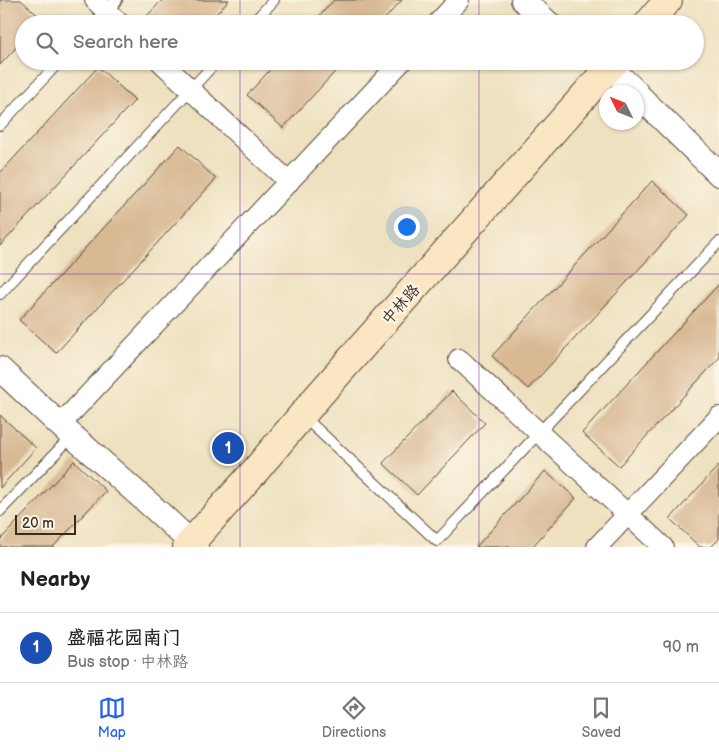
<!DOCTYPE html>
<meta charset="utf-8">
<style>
body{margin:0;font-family:"Balsamiq Sans","LXGW WenKai TC",sans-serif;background:#f2f2f2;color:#202124}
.compass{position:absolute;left:599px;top:85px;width:45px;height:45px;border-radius:50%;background:#fff;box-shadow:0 1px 4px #0004;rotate:313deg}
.scale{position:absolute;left:15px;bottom:12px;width:61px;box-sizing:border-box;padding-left:5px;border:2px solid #3b2a1e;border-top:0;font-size:14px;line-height:18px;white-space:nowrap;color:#3b2a1e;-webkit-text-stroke:4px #fcf5e5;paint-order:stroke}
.you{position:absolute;left:406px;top:226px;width:18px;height:18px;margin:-12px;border:4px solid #fff;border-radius:50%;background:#1a73e8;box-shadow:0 0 0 8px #1a73e833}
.badge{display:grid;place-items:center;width:32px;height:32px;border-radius:50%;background:#2563eb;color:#fff;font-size:16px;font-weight:700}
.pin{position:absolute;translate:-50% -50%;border:2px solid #fff;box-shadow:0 1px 5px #0006}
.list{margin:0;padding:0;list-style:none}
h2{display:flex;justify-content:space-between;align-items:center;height:65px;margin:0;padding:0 20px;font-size:21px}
h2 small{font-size:16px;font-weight:400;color:#757577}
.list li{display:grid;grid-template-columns:32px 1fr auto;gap:15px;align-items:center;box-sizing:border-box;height:70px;padding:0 20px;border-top:1px solid #e0e0e0}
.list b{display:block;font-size:19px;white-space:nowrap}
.list p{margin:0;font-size:16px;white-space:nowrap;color:#757577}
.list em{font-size:16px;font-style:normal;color:#757577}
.icon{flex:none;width:28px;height:28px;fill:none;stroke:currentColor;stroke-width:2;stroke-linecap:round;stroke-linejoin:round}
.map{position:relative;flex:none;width:719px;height:547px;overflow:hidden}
.search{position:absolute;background:#fff;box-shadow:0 1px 4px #0004;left:15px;right:15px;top:15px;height:55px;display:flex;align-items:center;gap:12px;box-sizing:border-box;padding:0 18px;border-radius:28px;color:#757577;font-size:19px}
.sheet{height:135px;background:#fff}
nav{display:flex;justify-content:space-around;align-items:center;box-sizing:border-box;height:70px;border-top:1px solid #e0e0e0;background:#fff;font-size:14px;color:#757577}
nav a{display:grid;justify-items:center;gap:2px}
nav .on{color:#2563eb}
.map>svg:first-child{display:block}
</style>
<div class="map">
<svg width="719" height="547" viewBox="0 0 719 547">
<rect width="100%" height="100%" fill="#fcf5e5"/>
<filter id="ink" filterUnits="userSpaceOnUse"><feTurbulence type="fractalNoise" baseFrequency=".02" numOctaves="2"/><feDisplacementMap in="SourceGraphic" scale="10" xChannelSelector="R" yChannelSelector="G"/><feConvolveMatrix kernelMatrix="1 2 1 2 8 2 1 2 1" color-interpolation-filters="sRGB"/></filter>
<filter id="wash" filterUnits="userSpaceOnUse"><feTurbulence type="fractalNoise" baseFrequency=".0096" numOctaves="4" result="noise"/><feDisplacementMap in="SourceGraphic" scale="20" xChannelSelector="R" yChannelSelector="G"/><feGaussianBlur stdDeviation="1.12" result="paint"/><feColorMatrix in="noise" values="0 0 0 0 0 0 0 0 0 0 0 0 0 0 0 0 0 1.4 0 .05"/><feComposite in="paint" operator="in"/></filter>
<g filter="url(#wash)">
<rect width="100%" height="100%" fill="#eee1c0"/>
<g id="blocks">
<path fill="#d8b994" d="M 0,0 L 21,0 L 47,24 L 24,24 L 24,39 L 0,65 Z
M 162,0 L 229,0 L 207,24 L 155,24 L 147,16 Z
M 334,0 L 402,0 L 380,24 L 312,24 Z
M 278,61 L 345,61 L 283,128 L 247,95 Z
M 98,67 L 135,100 L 0,246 L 0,173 Z
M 180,145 L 216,179 L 56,353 L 19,320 Z
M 652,181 L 689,215 L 528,389 L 492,356 Z
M 719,284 L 719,358 L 619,466 L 582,433 Z
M 452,391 L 485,423 L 417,495 L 383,463 Z
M 0,415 L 36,448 L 0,488 Z
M 74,461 L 106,491 L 53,547 L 0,547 L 0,540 Z
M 719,465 L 719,539 L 711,547 L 700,547 L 670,519 Z
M 545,471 L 576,498 L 532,547 L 476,547 Z"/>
</g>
</g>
<g filter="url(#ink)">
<use href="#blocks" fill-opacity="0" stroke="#564536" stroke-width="1"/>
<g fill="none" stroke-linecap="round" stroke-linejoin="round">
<g stroke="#564536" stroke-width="12">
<path id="service" d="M 95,24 L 117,0
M 252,24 L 274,0
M 0,125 L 60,61
M 0,294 L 217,61
M 303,416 L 437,541 L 719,242
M 0,511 L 72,436"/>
</g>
<g stroke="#564536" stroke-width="22">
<path id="minor" d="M 95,0 L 120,24
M 437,24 L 459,0
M 160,61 L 289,182
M 459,359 L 663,547
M 60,425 L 402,61
M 597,547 L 719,417"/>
</g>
<g stroke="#564536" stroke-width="26">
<path id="tertiary" d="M 523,0 L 549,24
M 600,61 L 610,67 L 636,92
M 636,93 L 719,174
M 0,369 L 60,425 L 155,509 L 196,547"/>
</g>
<g stroke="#564536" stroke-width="30">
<path id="secondary" d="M 648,24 L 668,0
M 187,547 L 255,471 L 320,394 L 615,61"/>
</g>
<use href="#service" stroke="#fff" stroke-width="10"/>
<use href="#minor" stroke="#fff" stroke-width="20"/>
<use href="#tertiary" stroke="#fff" stroke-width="24"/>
<use href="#secondary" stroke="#fbe6c4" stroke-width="28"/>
</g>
</g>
<path fill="none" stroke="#7b2cbf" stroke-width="1" stroke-opacity="0.55" d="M 240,0 L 240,24M 479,0 L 479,24M 240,61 L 240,547M 479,61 L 479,547M 0,274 L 719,274"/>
<g text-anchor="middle" stroke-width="5" stroke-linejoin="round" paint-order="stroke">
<g font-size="16" fill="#3b2a1e" stroke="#fcf5e5">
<text transform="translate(400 304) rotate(-48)" y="6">中林路</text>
</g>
</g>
</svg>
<svg class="compass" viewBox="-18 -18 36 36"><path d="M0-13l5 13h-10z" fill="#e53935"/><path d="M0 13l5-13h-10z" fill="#757577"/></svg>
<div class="scale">20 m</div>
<div class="you"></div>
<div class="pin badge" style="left:228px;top:448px;background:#1a4fb4">1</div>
<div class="search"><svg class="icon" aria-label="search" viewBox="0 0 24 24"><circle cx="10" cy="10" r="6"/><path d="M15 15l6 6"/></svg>Search here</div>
</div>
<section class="sheet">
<h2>Nearby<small></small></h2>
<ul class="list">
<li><span class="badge" style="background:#1a4fb4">1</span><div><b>盛福花园南门</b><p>Bus stop · 中林路</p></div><em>90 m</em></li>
</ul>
</section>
<nav>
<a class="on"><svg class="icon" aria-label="map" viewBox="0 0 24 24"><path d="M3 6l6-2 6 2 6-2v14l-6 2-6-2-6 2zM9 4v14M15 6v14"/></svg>Map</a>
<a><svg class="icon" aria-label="directions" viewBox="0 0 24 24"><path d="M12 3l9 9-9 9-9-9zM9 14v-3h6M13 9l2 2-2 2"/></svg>Directions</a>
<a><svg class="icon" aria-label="saved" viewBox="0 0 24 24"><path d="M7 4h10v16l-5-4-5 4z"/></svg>Saved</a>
</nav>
